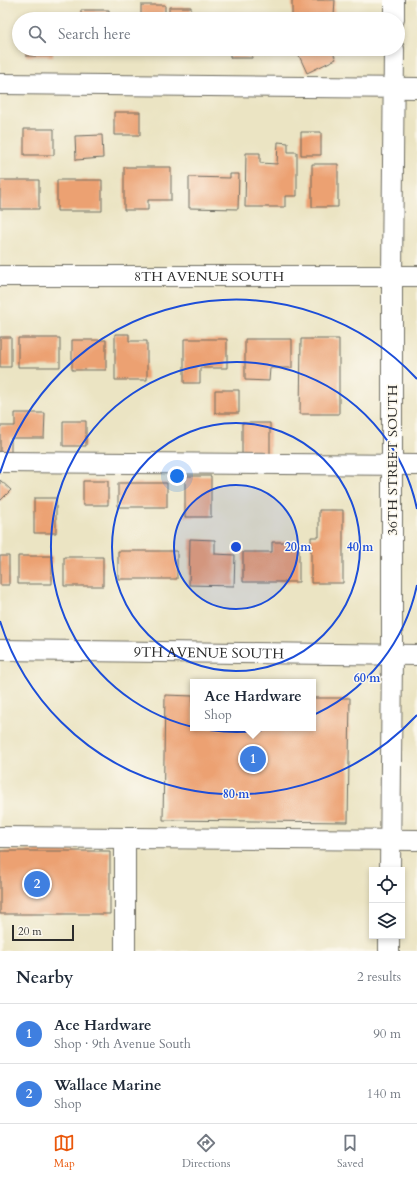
<!DOCTYPE html>
<meta charset="utf-8">
<style>
body{margin:0;font-family:Cardo,serif;background:#f2f2f3;color:#1f2937}
.controls{position:absolute;right:12px;bottom:12px;display:grid;overflow:hidden;border-radius:0px;box-shadow:0 2px 6px #0003}
.controls button{width:36px;height:36px;display:grid;place-items:center;padding:0;border:0;border-bottom:1px solid #e0e1e3;background:#fff;color:#1f2937;font:20px sans-serif}
.scale{position:absolute;left:12px;bottom:10px;width:62px;box-sizing:border-box;padding-left:4px;border:2px solid #2b2b2b;border-top:0;font-size:11px;line-height:14px;white-space:nowrap;color:#2b2b2b;-webkit-text-stroke:3px #fbf7ec;paint-order:stroke}
.you{position:absolute;left:177px;top:476px;width:14px;height:14px;margin:-10px;border:3px solid #fff;border-radius:50%;background:#1a73e8;box-shadow:0 0 0 6px #1a73e833}
.badge{display:grid;place-items:center;width:26px;height:26px;border-radius:50%;background:#ea580c;color:#fff;font-size:13px;font-weight:700}
.pin{position:absolute;translate:-50% -50%;border:2px solid #fff;box-shadow:0 1px 4px #0006}
.popup{position:absolute;left:190px;top:679px;width:126px;height:52px;box-sizing:border-box;display:grid;place-content:center;border-radius:0px;background:#fff;filter:drop-shadow(0 1px 3px #0005);font-size:13px;white-space:nowrap;color:#747a83}
.popup b{font-size:15px;color:#1f2937}
.popup::after{content:'';position:absolute;left:50%;top:100%;margin-left:-8px;border:8px solid transparent;border-top-color:#fff}
.list{margin:0;padding:0;list-style:none}
h2{display:flex;justify-content:space-between;align-items:center;height:52px;margin:0;padding:0 16px;font-size:17px}
h2 small{font-size:13px;font-weight:400;color:#747a83}
.list li{display:grid;grid-template-columns:26px 1fr auto;gap:12px;align-items:center;box-sizing:border-box;height:60px;padding:0 16px;border-top:1px solid #e0e1e3}
.list b{display:block;font-size:15px;white-space:nowrap}
.list p{margin:0;font-size:13px;white-space:nowrap;color:#747a83}
.list em{font-size:13px;font-style:normal;color:#747a83}
.icon{flex:none;width:22px;height:22px;fill:none;stroke:currentColor;stroke-width:2;stroke-linecap:round;stroke-linejoin:round}
.map{position:relative;flex:none;width:417px;height:951px;overflow:hidden}
.search{position:absolute;background:#fff;box-shadow:0 2px 6px #0003;left:12px;right:12px;top:12px;height:44px;display:flex;align-items:center;gap:10px;box-sizing:border-box;padding:0 14px;border-radius:22px;color:#747a83;font-size:15px}
.sheet{height:172px;background:#fff}
nav{display:flex;justify-content:space-around;align-items:center;box-sizing:border-box;height:56px;border-top:1px solid #e0e1e3;background:#fff;font-size:11px;color:#747a83}
nav a{display:grid;justify-items:center;gap:2px}
nav .on{color:#ea580c}
.map>svg:first-child{display:block}
</style>
<div class="map">
<svg width="417" height="951" viewBox="0 0 417 951">
<rect width="100%" height="100%" fill="#fbf7ec"/>
<filter id="ink" filterUnits="userSpaceOnUse"><feTurbulence type="fractalNoise" baseFrequency=".025" numOctaves="2"/><feDisplacementMap in="SourceGraphic" scale="8" xChannelSelector="R" yChannelSelector="G"/><feConvolveMatrix kernelMatrix="1 2 1 2 8 2 1 2 1" color-interpolation-filters="sRGB"/></filter>
<filter id="wash" filterUnits="userSpaceOnUse"><feTurbulence type="fractalNoise" baseFrequency=".012" numOctaves="4" result="noise"/><feDisplacementMap in="SourceGraphic" scale="16" xChannelSelector="R" yChannelSelector="G"/><feGaussianBlur stdDeviation="0.9" result="paint"/><feColorMatrix in="noise" values="0 0 0 0 0 0 0 0 0 0 0 0 0 0 0 0 0 1.4 0 .05"/><feComposite in="paint" operator="in"/></filter>
<g filter="url(#wash)">
<rect width="100%" height="100%" fill="#ebe4c3"/>
<g id="blocks">
<path fill="#eca172" d="M 292,0 L 335,0 L 334,16 L 323,16 L 323,19 L 292,19 Z
M 141,5 L 165,5 L 165,19 L 141,19 Z
M 169,7 L 191,7 L 191,19 L 169,19 Z
M 81,10 L 109,10 L 109,19 L 81,19 Z
M 26,49 L 53,49 L 53,56 L 26,56 Z
M 230,49 L 252,49 L 252,58 L 230,58 Z
M 296,49 L 331,49 L 336,59 L 307,73 Z
M 114,112 L 140,112 L 140,135 L 114,135 Z
M 24,129 L 54,129 L 54,155 L 24,155 Z
M 301,132 L 321,132 L 321,155 L 301,155 Z
M 102,135 L 103,158 L 76,160 L 75,136 Z
M 278,142 L 288,143 L 288,152 L 297,152 L 297,196 L 285,196 L 285,207 L 245,207 L 246,153 L 260,153 L 260,163 L 277,164 Z
M 312,164 L 338,164 L 338,207 L 312,207 Z
M 124,167 L 171,167 L 171,200 L 148,200 L 148,210 L 124,210 Z
M 230,174 L 239,174 L 238,209 L 189,208 L 189,177 L 230,178 Z
M 0,180 L 39,180 L 39,209 L 0,209 Z
M 57,180 L 102,180 L 102,211 L 57,211 Z
M 115,334 L 129,334 L 129,341 L 147,341 L 147,380 L 115,380 Z
M 0,337 L 11,337 L 11,367 L 0,367 Z
M 18,338 L 60,338 L 60,367 L 18,367 Z
M 184,339 L 227,339 L 227,368 L 200,368 L 200,383 L 184,383 Z
M 245,339 L 292,339 L 292,368 L 270,368 L 269,381 L 245,380 Z
M 301,339 L 339,339 L 339,414 L 300,414 Z
M 72,340 L 106,340 L 106,370 L 72,370 Z
M 215,390 L 239,390 L 239,413 L 215,413 Z
M 15,413 L 45,413 L 44,438 L 11,438 L 11,452 L 0,452 L 0,426 L 15,426 Z
M 63,421 L 86,421 L 86,446 L 63,446 Z
M 242,423 L 270,423 L 270,454 L 242,454 Z
M 185,476 L 211,476 L 211,517 L 185,517 Z
M 0,480 L 11,490 L 0,501 Z
M 83,481 L 108,481 L 108,505 L 83,505 Z
M 118,483 L 167,483 L 167,507 L 118,507 Z
M 34,498 L 56,498 L 56,533 L 34,533 Z
M 319,510 L 343,510 L 343,583 L 311,583 L 311,537 L 319,537 Z
M 190,539 L 215,540 L 215,554 L 235,555 L 234,586 L 189,585 Z
M 272,542 L 299,542 L 299,582 L 243,582 L 243,552 L 272,552 Z
M 118,551 L 177,551 L 177,579 L 118,579 Z
M 0,556 L 9,556 L 9,585 L 0,585 Z
M 18,556 L 52,556 L 52,584 L 18,584 Z
M 64,557 L 103,557 L 103,586 L 64,586 Z
M 165,695 L 193,696 L 193,728 L 313,728 L 313,698 L 350,698 L 348,822 L 163,820 Z
M 0,851 L 110,851 L 110,914 L 0,914 Z"/>
</g>
</g>
<g filter="url(#ink)">
<use href="#blocks" fill-opacity="0" stroke="#6e6c60" stroke-width="1"/>
<g fill="none" stroke-linecap="round" stroke-linejoin="round">
<g stroke="#6e6c60" stroke-width="22">
<g id="minor">
<path d="M 394,19 L 394,0"/>
<path d="M 0,84 L 417,88"/>
<path id="s1" d="M 0,276 L 417,276"/>
<path d="M 0,462 L 417,465"/>
<path id="s2" d="M 0,650 L 417,655"/>
<path d="M 0,837 L 417,840"/>
<path d="M 125,838 L 125,951"/>
<path d="M 390,870 L 392,655 L 392,276 L 394,49"/>
<path d="M 389,951 L 389,936"/>
</g>
</g>
<use href="#minor" stroke="#fff" stroke-width="20"/>
</g>
</g>
<circle cx="236" cy="547" r="62" fill="#1d4ed8" fill-opacity=".12"/>
<g fill="none" stroke="#1d4ed8" stroke-width="2">
<circle cx="236" cy="547" r="62"/>
<circle cx="236" cy="547" r="124"/>
<path d="M417 585A185 185 0 1 1 417 509"/>
<path d="M417 715A247 247 0 0 1 0 621M0 473A247 247 0 0 1 417 379"/>
</g>
<g text-anchor="middle" stroke-width="3" stroke-linejoin="round" paint-order="stroke">
<g font-size="14" fill="#2b2b2b" stroke="#fbf7ec">
<text dy="5" stroke="none"><textPath href="#s1" startOffset="209">8TH AVENUE SOUTH</textPath></text>
<text transform="translate(392 460) rotate(-90)" y="5">36TH STREET SOUTH</text>
<text dy="5" stroke="none"><textPath href="#s2" startOffset="209">9TH AVENUE SOUTH</textPath></text>
</g>
</g>
<circle cx="236" cy="547" r="6" fill="#1d4ed8" stroke="#fbf7ec" stroke-width="2"/>
<g font-size="12" text-anchor="middle" font-weight="bold" fill="#1d4ed8" stroke="#fbf7ec" stroke-width="3" stroke-linejoin="round" paint-order="stroke">
<text x="298" y="551">20 m</text>
<text x="360" y="551">40 m</text>
<text x="367" y="682">60 m</text>
<text x="236" y="798">80 m</text>
</g>
</svg>
<div class="controls">
<button><svg class="icon" aria-label="locate" viewBox="0 0 24 24"><circle cx="12" cy="12" r="6"/><path d="M12 2v4M12 18v4M2 12h4M18 12h4"/></svg></button>
<button><svg class="icon" aria-label="layers" viewBox="0 0 24 24"><path d="M12 4l9 5-9 5-9-5zM3 14l9 5 9-5"/></svg></button>
</div>
<div class="scale">20 m</div>
<div class="you"></div>
<div class="pin badge" style="left:253px;top:759px;background:#3f7fe0">1</div>
<div class="popup"><b>Ace Hardware</b>Shop</div>
<div class="pin badge" style="left:37px;top:884px;background:#3f7fe0">2</div>
<div class="search"><svg class="icon" aria-label="search" viewBox="0 0 24 24"><circle cx="10" cy="10" r="6"/><path d="M15 15l6 6"/></svg>Search here</div>
</div>
<section class="sheet">
<h2>Nearby<small>2 results</small></h2>
<ul class="list">
<li><span class="badge" style="background:#3f7fe0">1</span><div><b>Ace Hardware</b><p>Shop · 9th Avenue South</p></div><em>90 m</em></li>
<li><span class="badge" style="background:#3f7fe0">2</span><div><b>Wallace Marine</b><p>Shop</p></div><em>140 m</em></li>
</ul>
</section>
<nav>
<a class="on"><svg class="icon" aria-label="map" viewBox="0 0 24 24"><path d="M3 6l6-2 6 2 6-2v14l-6 2-6-2-6 2zM9 4v14M15 6v14"/></svg>Map</a>
<a><svg class="icon" aria-label="directions" viewBox="0 0 24 24"><path d="M12 3l9 9-9 9-9-9zM9 14v-3h6M13 9l2 2-2 2"/></svg>Directions</a>
<a><svg class="icon" aria-label="saved" viewBox="0 0 24 24"><path d="M7 4h10v16l-5-4-5 4z"/></svg>Saved</a>
</nav>
